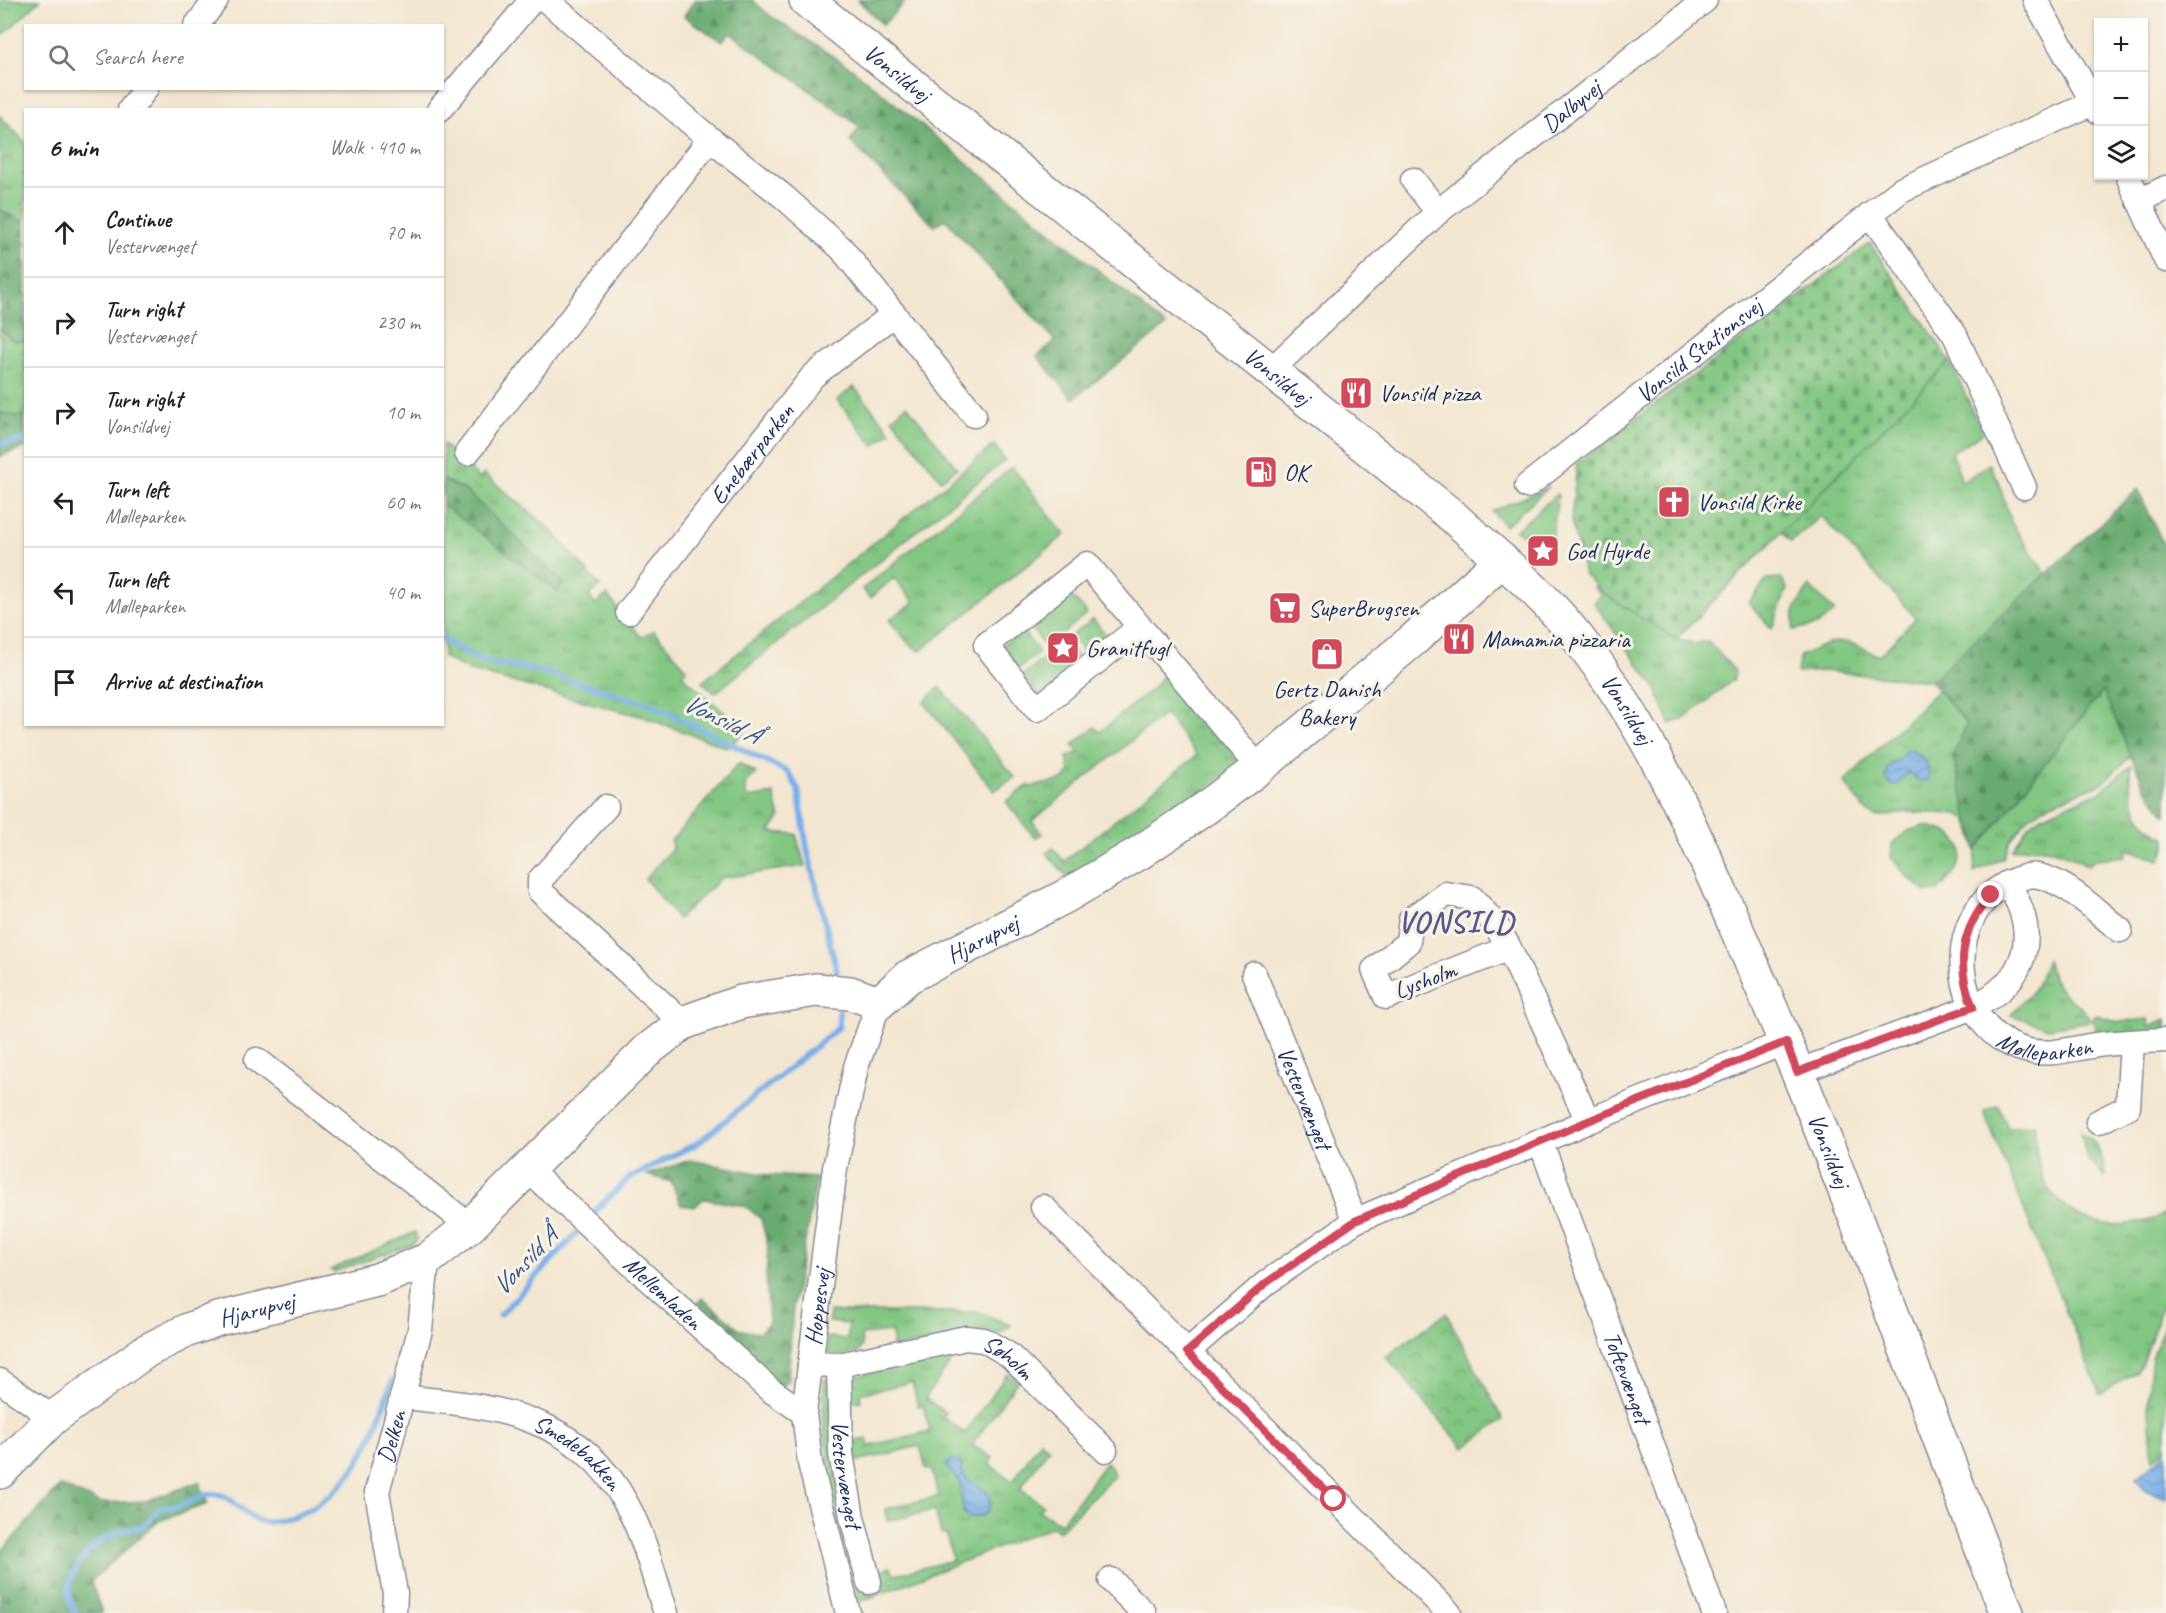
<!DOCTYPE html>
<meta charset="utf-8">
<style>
body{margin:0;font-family:Caveat,sans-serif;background:#f6f6f6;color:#222}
.controls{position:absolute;right:18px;top:18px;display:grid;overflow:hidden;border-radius:0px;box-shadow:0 2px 4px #0004}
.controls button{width:54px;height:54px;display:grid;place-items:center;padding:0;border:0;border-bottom:2px solid #e0e0e0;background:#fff;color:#222;font:30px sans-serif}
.stop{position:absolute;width:18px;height:18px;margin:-14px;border:4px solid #d1495b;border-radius:50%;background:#fff}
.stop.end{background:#d1495b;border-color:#fff;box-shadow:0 2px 6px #0008}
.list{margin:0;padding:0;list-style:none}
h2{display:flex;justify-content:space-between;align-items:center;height:78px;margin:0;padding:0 24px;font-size:26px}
h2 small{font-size:20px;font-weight:400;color:#767676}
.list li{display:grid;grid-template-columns:39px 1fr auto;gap:18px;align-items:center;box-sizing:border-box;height:90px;padding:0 24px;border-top:2px solid #e0e0e0}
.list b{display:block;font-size:22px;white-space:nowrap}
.list p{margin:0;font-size:20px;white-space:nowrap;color:#767676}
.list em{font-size:20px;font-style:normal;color:#767676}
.icon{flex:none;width:33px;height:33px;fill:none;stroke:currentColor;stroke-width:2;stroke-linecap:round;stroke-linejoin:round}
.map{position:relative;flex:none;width:2166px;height:1613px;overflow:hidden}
.search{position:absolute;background:#fff;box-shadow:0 2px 4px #0004;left:24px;top:24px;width:420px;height:66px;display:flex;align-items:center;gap:15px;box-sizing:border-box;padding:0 21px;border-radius:0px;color:#767676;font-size:22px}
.panel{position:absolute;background:#fff;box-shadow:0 2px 4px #0004;left:24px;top:108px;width:420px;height:618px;border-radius:0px}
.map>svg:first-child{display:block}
</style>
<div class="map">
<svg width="2166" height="1613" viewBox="0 0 2166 1613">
<defs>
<pattern id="grass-tufts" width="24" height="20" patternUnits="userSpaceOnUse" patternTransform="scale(1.5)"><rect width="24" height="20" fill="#81c681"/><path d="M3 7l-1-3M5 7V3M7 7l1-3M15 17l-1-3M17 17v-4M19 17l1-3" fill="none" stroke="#69a16d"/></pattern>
<pattern id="forest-firs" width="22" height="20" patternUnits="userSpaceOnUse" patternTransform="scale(1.5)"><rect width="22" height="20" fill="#68ab6f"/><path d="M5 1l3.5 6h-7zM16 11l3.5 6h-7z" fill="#558c5e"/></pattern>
<pattern id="cemetery-stones" width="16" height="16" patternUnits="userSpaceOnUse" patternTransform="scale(1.5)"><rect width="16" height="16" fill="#81c681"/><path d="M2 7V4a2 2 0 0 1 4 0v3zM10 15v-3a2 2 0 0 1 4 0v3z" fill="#69a16d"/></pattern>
<pattern id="park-crowns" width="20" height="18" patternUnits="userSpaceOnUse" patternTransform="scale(1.5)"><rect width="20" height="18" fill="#81c681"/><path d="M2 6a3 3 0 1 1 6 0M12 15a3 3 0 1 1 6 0" fill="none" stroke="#69a16d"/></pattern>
<pattern id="water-waves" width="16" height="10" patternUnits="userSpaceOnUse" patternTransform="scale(1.5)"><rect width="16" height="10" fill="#77afe7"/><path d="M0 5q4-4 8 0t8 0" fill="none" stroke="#618fbe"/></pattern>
</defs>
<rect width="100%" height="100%" fill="#f7f3e8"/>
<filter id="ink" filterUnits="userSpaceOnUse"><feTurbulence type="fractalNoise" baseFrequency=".0167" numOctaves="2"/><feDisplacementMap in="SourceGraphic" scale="12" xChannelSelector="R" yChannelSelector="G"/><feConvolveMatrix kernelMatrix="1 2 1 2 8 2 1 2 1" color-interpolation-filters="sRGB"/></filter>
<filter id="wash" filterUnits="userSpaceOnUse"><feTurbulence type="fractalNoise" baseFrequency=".008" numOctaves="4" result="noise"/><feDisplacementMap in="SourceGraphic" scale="24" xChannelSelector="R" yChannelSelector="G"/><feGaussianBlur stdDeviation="1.35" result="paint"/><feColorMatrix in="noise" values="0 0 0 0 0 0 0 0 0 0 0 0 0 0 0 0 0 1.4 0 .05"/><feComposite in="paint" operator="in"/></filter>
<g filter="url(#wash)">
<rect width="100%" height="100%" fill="#f3e6d0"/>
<path fill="url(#grass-tufts)" stroke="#4e7a70" stroke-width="1.5" fill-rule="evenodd" d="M 2,0 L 40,0 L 0,38 L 0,2 Z
M 0,116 L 25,142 L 25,223 L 0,210 Z
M 0,328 L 13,340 L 25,341 L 26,412 L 23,416 L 25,417 L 25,440 L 22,417 L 0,413 Z
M 1950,361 L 1983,433 L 1952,452 L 1962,482 L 1989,464 L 1998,481 L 2012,524 L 2046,574 L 1931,681 L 1824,671 L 1797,673 L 1800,656 C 1839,639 1839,635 1879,656 L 1916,618 L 1821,516 L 1791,542 L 1781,532 Z
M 443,444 L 480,479 L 484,474 L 551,530 L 600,586 L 589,596 L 595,604 L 607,595 L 641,637 L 654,631 L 687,669 L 682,675 L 745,731 L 728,748 L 643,717 L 470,671 L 443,657 L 443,505 L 486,536 L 506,529 L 465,490 L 443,480 Z
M 994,445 L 1005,460 L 715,693 L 702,682 Z
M 1012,467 L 1065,535 L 920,651 L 909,644 L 889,620 L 914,602 L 894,578 L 870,598 L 862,589 Z
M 1549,487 L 1505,526 L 1492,511 Z
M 1557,494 L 1558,495 L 1550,554 L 1516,530 Z
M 1608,575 L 1676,639 L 1695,644 L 1708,641 L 1735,671 L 1734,679 L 1684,719 L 1670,724 L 1655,687 L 1594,603 L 1601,595 L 1594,588 Z
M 1781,578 L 1787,588 L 1772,629 L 1749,603 L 1767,579 Z
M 1809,586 L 1835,612 L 1817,625 L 1793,630 L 1794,611 Z
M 1068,592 L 1087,613 L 1046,648 L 1029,624 Z
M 1093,619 L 1112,642 L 1089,659 L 1071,636 Z
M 1023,631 L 1039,653 L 1018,669 L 1000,647 Z
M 1065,641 L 1082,663 L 1040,696 L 1022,676 Z
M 1167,667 L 1246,761 L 1124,844 L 1067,876 L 1046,853 L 1053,848 L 1064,861 L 1197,755 L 1165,714 L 1032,821 L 1042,834 L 1035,838 L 1006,802 L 1029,785 L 1030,787 L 1063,780 L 1070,772 L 1067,757 L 1079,753 L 1073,745 L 1095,727 L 1100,732 L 1156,685 Z
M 940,687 L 1015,777 L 994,791 L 924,702 Z
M 1938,690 L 1967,724 L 1953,756 L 1975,838 L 1967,820 L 1958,814 L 1907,812 L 1877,817 L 1867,812 L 1844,782 Z
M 2103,690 L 2131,756 L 2101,784 L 2051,803 L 2028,818 L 2010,841 L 2003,858 L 1974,873 L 1976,851 Z
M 739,763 L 756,773 L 745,785 L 747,798 L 774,794 L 780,818 L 770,832 L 796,834 L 805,866 L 721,878 L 678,919 L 645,879 L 672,849 L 671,841 Z
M 2131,765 C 2126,794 2137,826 2166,838 L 2166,848 L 2160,860 L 2126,849 L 2125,856 L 2097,859 L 2087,865 C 2064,850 2039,845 2012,850 L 2027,828 L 2039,817 L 2101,791 Z
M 1924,826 C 1944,828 1970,839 1959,864 C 1955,874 1945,883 1938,891 L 1926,892 L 1907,876 L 1891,857 L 1892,843 L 1908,831 Z
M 2047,960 C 2050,972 2055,985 2064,994 C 2073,1003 2087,1008 2091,1021 L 2048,1028 L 2011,1015 L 2036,987 Z
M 2096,1015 L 2119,1022 L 2148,1019 L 2149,1026 L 2166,1019 L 2166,1032 L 2096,1035 L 2093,1019 Z
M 1998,1105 L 2008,1128 L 2035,1125 C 2036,1146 2036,1168 2048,1187 C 2069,1220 2109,1231 2145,1221 C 2152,1219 2160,1218 2166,1213 L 2166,1294 L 2144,1360 L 2136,1372 L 2100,1394 L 1984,1112 Z
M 2081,1133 C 2099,1141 2104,1159 2105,1178 L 2087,1159 Z
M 415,1232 L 417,1239 L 413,1244 L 334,1272 L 330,1270 Z
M 830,1312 L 979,1312 L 1011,1325 L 997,1335 L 892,1348 L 892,1332 L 861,1335 L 862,1346 L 858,1352 L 833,1357 L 828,1353 L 828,1337 L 847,1339 L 849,1324 L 829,1322 Z
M 2166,1320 L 2166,1450 L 2153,1459 C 2150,1427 2146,1392 2152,1360 C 2155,1346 2162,1333 2166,1320 Z
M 953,1350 L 957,1353 L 925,1398 L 946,1413 L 943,1417 L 965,1433 L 1007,1374 L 1017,1382 L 972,1445 L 993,1458 L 989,1464 L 1013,1481 L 1040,1441 L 1049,1448 L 1020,1489 L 1043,1505 L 1039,1511 L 1061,1523 L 1106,1462 L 1111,1466 L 1114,1476 L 1059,1531 L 1053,1526 L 857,1603 C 841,1528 819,1456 824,1379 L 829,1379 L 833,1458 L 862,1592 L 867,1593 L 874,1572 L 891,1567 L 894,1575 L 953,1560 L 946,1534 L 941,1534 L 935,1510 L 887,1521 L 885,1509 L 939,1496 L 931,1469 L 926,1470 L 920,1446 L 857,1461 L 854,1441 L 867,1439 L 869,1446 L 930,1431 L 923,1406 L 918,1406 L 912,1382 L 860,1394 L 861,1401 L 853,1402 L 849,1399 L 851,1378 ZM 962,1465 C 960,1491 994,1477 988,1511 L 981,1516 L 969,1518 L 964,1514 C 961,1495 965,1480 948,1468 Z"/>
<path fill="url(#forest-firs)" stroke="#426d66" stroke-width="1.5" d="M 694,0 L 752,0 L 772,17 L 853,69 L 1166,326 L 1073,399 L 1037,356 L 1055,341 L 945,219 L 934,226 L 850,141 L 860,127 L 730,33 L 722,42 L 684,16 Z
M 858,0 L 907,0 L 883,25 Z
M 0,210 L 25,223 L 25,341 L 13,341 L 0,328 Z
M 25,412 L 25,417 L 22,417 L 25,448 L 0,456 L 0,413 L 22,417 Z
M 443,480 L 465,490 L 564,583 L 557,591 L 443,505 Z
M 2138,489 L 2166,550 L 2166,815 L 2144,786 L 2103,690 L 1976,851 L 1953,756 L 1967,724 L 1931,681 Z
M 690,1160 L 768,1175 L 817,1178 L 793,1306 L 788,1382 L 777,1387 L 691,1309 L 702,1298 L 741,1330 L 759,1333 L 769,1322 L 766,1275 L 768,1247 L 761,1219 L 745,1206 L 703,1199 L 695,1207 L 681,1205 L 671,1182 L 647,1175 Z
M 199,1482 L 208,1504 L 159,1521 L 91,1581 L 102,1613 L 0,1613 L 0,1553 L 60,1486 L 101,1503 L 146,1501 Z"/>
<path fill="url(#cemetery-stones)" stroke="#4e7a70" stroke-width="1.5" d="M 1870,243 L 1950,361 L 1676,639 L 1604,594 L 1584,574 L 1571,521 L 1577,463 Z"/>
<path fill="url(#park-crowns)" stroke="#4e7a70" stroke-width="1.5" d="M 854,387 L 891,432 L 874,446 L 837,400 Z
M 1446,1313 L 1503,1420 L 1464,1448 L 1386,1357 Z"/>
<path fill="#81c681" stroke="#4e7a70" stroke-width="1.5" d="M 907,405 L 957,468 L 941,480 L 892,418 Z"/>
<path fill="url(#water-waves)" stroke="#496fa2" stroke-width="1.5" d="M 1909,749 C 1921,755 1932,765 1928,780 L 1920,781 L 1908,772 L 1898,784 L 1891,785 L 1886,777 C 1887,765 1892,763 1901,759 L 1904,752 Z
M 2166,1453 L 2166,1498 L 2163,1498 L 2145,1490 L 2136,1478 Z
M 950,1460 L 960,1461 L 962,1472 L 967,1479 L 988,1493 L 991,1503 L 985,1514 L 969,1518 L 963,1511 L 960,1481 L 946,1466 Z"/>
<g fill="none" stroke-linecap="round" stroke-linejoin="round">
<path stroke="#77afe7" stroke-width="6" d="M 0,444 L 26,440
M 442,639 L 483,661 L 540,671 L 652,705 L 788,772 L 798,789 L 807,848 L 837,972
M 589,1217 L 629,1178 L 698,1143 L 839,1027 L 839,1011
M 500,1315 L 577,1233
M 76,1613 C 55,1582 85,1548 113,1534 C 123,1529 135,1529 144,1525 C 151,1521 153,1513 160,1509 C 165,1506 169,1508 174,1507 C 187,1506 199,1495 212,1494 C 232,1493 242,1515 259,1521 C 270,1525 297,1515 308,1510 C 361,1482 373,1432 393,1380"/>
</g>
</g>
<g filter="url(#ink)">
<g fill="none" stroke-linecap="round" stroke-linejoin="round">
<g stroke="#878a97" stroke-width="27">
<g id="street">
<path d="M 546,0 L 710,139 L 784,197 L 841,248 L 974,415"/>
<path d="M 2035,0 L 2098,111"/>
<path d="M 196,26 L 216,0"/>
<path d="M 130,110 L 146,88"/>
<path d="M 439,110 L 532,0"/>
<path d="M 2128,176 L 2166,260"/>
<path d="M 1413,180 L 1438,212"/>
<path d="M 2139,201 L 2166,188"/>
<path d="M 1870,214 L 1955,335 L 2024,487"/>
<path id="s1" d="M 1271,370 L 1438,212 L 1705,0"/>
<path d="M 467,453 L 710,139"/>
<path id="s2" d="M 1527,486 L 1901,190 L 2095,102"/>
<path id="s3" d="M 628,612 L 813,376 L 894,314"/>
<path d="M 1140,627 L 1037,709 L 986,645 L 1087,564 L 1259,768"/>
<path d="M 606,807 L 540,880 L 540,891 L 683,1023"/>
<path id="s4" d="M 2120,930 C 2097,912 2074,888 2046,878 C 2034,873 2026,876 2015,880 C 1939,909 1948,1029 2025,1050 C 2050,1057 2073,1048 2097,1045 C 2120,1042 2143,1041 2166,1040"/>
<path d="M 1509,948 L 1386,997 L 1374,970 L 1408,942 L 1411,919 L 1446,894 L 1472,898 L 1496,925 L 1509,948 L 1588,1121"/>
<path id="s5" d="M 1254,974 L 1355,1221"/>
<path d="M 257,1060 L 470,1226"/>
<path d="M 1797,1072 L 1973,1007 C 2028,981 2041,933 2007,883"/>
<path d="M 2098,1122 L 2128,1107 L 2132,1042"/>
<path id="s6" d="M 1541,1143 L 1714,1613"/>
<path id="s7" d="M 527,1169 L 769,1389 L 804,1413"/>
<path d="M 1043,1207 L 1449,1613"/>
<path d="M 1187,1352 L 1266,1283 L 1355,1221 L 1588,1121 L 1786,1042"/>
<path id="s8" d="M 810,1364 L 839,1365 L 966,1338 L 984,1340 L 1009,1355 L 1105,1450"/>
<path id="s9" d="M 839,1365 L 841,1454 L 852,1517 L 869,1582"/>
<path d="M 0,1381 L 53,1418"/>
<path id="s10" d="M 402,1397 C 493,1406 579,1414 627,1505 C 645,1538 654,1578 666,1613"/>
<path d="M 1111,1580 L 1144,1613"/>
<path id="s11" d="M 394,1613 L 395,1593 L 377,1492 L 420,1330 L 427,1260"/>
<path id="s12" d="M 848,1613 L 810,1463 L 804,1413 L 835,1168 L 856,1067 L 879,1003"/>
</g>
</g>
<g stroke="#878a97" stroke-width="36">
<g id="secondary">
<path id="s13" d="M 806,0 L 1451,515 C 1494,554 1541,591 1577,637 C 1654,734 1699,843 1748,955 C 1843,1171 1920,1394 2007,1613"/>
<path id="s14" d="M 0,1472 L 53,1418 L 146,1351 L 188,1330 L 218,1319 L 377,1280 L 427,1260 L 470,1226 L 649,1049 L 683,1023 L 741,1002 L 816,990 L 850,993 L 879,1003 L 908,977 L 1066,896 L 1139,853 L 1208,806 L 1259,768 L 1413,640 L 1502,560"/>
</g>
</g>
<use href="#street" stroke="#fff" stroke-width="24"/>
<use href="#secondary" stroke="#fff" stroke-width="33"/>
</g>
</g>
<g fill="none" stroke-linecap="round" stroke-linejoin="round" filter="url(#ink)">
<path stroke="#d1495b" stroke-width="8" d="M 1334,1499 L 1187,1352 L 1266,1283 L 1355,1221 L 1588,1121 L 1786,1042 L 1797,1072 L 1973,1007 C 1955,965 1961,929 1991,895"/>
</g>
<defs>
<g id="restaurant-square" transform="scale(1.725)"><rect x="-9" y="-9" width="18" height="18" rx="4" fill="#d1495b" stroke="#f7f3e8"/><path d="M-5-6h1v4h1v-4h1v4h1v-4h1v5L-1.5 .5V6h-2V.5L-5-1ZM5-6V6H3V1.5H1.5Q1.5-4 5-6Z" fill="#fff"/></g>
<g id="fuel-square" transform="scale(1.725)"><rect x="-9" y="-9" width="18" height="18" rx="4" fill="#d1495b" stroke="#f7f3e8"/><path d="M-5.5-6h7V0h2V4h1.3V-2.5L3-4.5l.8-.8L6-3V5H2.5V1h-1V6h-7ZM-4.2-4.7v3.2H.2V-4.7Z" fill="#fff"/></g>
<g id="church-square" transform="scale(1.725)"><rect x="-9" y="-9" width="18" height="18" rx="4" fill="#d1495b" stroke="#f7f3e8"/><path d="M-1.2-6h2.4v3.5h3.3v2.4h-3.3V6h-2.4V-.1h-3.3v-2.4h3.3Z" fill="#fff"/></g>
<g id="sight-square" transform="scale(1.725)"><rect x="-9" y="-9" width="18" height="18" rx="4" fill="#d1495b" stroke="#f7f3e8"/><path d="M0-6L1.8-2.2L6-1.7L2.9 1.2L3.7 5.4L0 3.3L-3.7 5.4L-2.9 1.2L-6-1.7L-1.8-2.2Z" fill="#fff"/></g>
<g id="supermarket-square" transform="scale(1.725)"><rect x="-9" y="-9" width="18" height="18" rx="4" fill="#d1495b" stroke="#f7f3e8"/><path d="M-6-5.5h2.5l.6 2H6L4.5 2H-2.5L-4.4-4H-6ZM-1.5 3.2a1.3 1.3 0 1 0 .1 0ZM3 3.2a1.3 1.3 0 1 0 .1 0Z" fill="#fff"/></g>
<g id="shop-square" transform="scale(1.725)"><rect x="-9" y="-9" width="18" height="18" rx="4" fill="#d1495b" stroke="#f7f3e8"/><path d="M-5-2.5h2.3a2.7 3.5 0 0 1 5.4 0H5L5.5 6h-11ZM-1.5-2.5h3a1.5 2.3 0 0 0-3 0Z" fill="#fff"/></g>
</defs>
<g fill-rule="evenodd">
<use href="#restaurant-square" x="1356" y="393"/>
<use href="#fuel-square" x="1261" y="472"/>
<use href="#church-square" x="1674" y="502"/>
<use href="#sight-square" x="1543" y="551"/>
<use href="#supermarket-square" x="1285" y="608"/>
<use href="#restaurant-square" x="1459" y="639"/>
<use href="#sight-square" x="1063" y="648"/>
<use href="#shop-square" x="1327" y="654"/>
</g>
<g text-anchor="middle" stroke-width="6" stroke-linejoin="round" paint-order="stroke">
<g font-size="24" fill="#1b2f5e" stroke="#f7f3e8">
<text dy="8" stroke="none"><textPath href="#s13" startOffset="117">Vonsildvej</textPath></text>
<text dy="8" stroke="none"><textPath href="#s1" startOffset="400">Dalbyvej</textPath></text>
<text dy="8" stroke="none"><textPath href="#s2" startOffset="219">Vonsild Stationsvej</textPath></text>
<text dy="8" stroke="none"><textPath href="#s13" startOffset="603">Vonsildvej</textPath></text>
<text dy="8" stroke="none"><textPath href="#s3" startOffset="201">Enebærparken</textPath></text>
<text dy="8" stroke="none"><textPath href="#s13" startOffset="1089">Vonsildvej</textPath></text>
<text dy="8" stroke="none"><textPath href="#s14" startOffset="1161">Hjarupvej</textPath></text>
<text transform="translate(1425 980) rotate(-21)" y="8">Lysholm</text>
<text dy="8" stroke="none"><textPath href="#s4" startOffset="362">Mølleparken</textPath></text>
<text dy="8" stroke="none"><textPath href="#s5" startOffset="134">Vestervænget</textPath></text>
<text dy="8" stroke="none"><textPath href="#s13" startOffset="1575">Vonsildvej</textPath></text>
<text dy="8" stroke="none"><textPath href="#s7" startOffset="184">Mellemladen</textPath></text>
<text dy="8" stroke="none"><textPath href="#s12" startOffset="312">Hoppesvej</textPath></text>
<text dy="8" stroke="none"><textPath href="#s14" startOffset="309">Hjarupvej</textPath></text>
<text dy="8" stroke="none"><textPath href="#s8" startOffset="207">Søholm</textPath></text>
<text dy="8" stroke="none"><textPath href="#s6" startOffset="250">Toftevænget</textPath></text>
<text dy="8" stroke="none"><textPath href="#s11" startOffset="180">Delken</textPath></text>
<text dy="8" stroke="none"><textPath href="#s10" startOffset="189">Smedebakken</textPath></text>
<text dy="8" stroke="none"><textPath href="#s9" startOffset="110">Vestervænget</textPath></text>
</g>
<g font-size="24" fill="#1b2f5e" stroke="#f7f3e8" text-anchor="start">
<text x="1379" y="401">Vonsild pizza</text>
<text x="1284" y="480">OK</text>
<text x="1697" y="510">Vonsild Kirke</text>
<text x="1566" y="559">God Hyrde</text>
<text x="1308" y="616">SuperBrugsen</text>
<text x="1482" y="647">Mamamia pizzaria</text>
<text x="1086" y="656">Granitfugl</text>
<text x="1327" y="697" text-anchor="middle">Gertz Danish<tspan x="1327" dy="28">Bakery</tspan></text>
</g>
<g font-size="26" font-style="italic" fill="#375587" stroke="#f7f3e8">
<text transform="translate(722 718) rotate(26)" y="9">Vonsild Å</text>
<text transform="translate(524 1261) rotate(-47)" y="9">Vonsild Å</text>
</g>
<g font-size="30" font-weight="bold" letter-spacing="1.5" fill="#5a5889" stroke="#f7f3e8">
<text x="1456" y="932">VONSILD</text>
</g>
</g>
</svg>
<div class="controls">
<button>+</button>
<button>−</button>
<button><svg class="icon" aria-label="layers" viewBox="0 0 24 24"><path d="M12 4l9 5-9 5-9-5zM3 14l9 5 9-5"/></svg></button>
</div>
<div class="stop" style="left:1334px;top:1499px"></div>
<div class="stop end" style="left:1991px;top:895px"></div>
<div class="search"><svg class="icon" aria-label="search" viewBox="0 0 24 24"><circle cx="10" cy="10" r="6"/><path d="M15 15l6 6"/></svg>Search here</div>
<section class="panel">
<h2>6 min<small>Walk · 410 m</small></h2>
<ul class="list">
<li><svg class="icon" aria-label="ahead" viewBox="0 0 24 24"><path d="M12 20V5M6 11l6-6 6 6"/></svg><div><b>Continue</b><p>Vestervænget</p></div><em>70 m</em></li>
<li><svg class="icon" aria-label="right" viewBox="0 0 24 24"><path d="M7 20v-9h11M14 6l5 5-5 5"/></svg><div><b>Turn right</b><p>Vestervænget</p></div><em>230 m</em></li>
<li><svg class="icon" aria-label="right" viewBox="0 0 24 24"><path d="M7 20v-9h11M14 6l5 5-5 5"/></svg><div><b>Turn right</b><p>Vonsildvej</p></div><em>10 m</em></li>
<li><svg class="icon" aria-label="left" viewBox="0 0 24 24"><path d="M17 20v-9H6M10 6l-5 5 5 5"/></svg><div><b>Turn left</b><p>Mølleparken</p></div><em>60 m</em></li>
<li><svg class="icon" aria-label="left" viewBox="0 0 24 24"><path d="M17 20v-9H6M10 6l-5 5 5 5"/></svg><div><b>Turn left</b><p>Mølleparken</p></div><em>40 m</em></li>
<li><svg class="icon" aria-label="arrive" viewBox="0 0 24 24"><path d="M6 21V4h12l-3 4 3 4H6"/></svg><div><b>Arrive at destination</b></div></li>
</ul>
</section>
</div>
